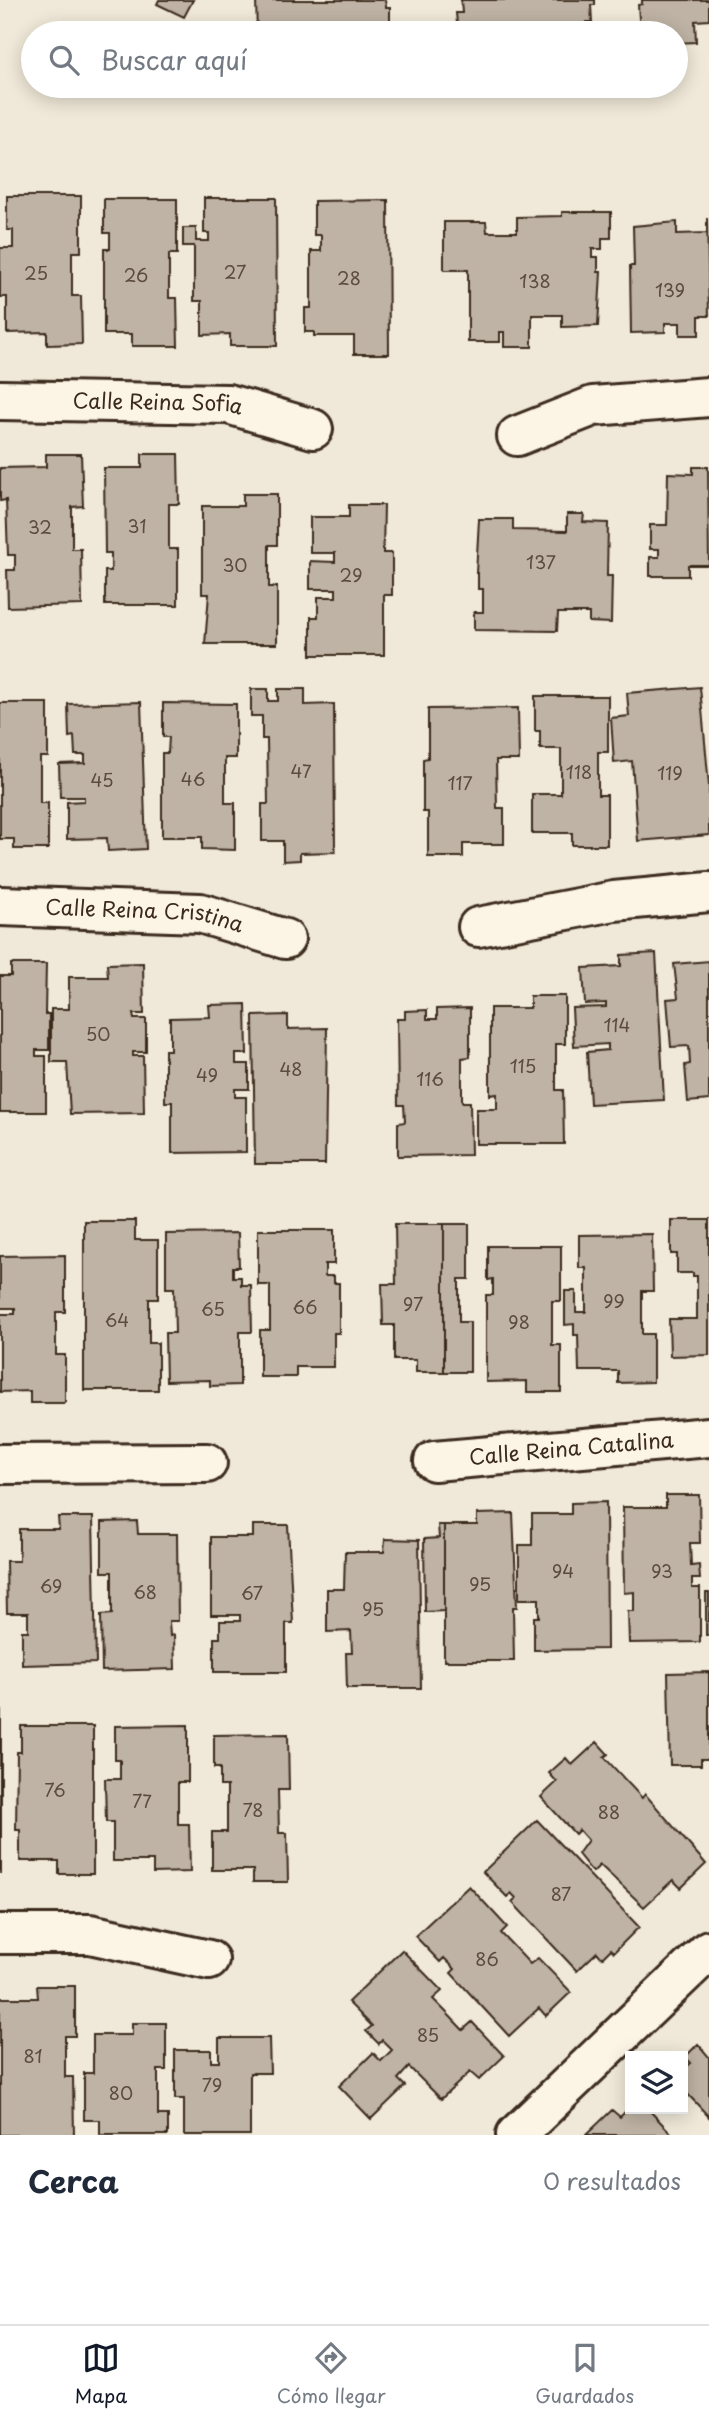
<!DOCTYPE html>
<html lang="es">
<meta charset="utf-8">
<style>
body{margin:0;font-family:"Playpen Sans",sans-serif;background:#f2f2f3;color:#1f2937}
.controls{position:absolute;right:21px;bottom:21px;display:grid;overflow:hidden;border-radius:0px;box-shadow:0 4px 18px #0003}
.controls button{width:63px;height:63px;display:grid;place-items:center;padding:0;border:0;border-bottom:2px solid #e0e1e3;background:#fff;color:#1f2937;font:35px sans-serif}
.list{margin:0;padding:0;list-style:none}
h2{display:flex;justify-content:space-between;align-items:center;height:91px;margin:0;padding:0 28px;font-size:30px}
h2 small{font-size:23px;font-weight:400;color:#747a83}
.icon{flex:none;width:38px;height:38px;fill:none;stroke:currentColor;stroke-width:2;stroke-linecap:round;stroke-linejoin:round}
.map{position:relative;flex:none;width:709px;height:2135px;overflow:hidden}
.search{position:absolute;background:#fff;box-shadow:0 4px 18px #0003;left:21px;right:21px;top:21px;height:77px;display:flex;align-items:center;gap:18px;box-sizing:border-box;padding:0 24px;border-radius:38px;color:#747a83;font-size:26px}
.sheet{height:189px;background:#fff}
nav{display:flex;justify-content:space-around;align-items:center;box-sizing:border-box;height:98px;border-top:2px solid #e0e1e3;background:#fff;font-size:19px;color:#747a83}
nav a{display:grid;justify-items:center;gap:4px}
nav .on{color:#111827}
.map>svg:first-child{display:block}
</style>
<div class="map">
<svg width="709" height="2135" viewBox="0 0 709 2135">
<rect width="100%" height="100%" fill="#f0e9d9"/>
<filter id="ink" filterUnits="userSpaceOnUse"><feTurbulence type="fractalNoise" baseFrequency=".0143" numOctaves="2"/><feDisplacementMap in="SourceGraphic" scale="14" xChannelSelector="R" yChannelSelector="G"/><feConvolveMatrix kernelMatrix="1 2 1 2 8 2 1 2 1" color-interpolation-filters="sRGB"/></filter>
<g filter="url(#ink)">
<path fill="#beb3a4" stroke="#3b2a1e" stroke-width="2" d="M 159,0 L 193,0 L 184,17 L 157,4 Z
M 256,0 L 385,0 L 386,7 L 390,7 L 390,27 L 386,27 L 387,33 L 257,33 Z
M 461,0 L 595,0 L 595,5 L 591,5 L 592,22 L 587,22 L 587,33 L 557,33 L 556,27 L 516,30 L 516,33 L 458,33 L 456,13 L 462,13 Z
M 642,0 L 709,0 L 709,20 L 695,21 L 696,42 L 676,43 L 676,33 L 640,33 L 638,5 L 642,4 Z
M 7,196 L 81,196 L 81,252 L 72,252 L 72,296 L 81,296 L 82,344 L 47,345 L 47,332 L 7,333 L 7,297 L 0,297 L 0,248 L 13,248 L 13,230 L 7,230 Z
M 204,198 L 276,198 L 277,346 L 230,346 L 230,334 L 202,335 L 202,301 L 194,301 L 194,246 L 183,246 L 183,228 L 196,228 L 196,241 L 209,241 L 209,233 L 204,233 Z
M 104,199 L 177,199 L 177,254 L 169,254 L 169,298 L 177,298 L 178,346 L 132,346 L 132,334 L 104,334 L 104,249 L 110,249 L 110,233 L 104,233 Z
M 388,200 L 389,354 L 354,354 L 354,336 L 314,336 L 314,332 L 305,332 L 305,308 L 311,308 L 311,251 L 321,251 L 321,235 L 314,235 L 314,201 Z
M 562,212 L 611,212 L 611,238 L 602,238 L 602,249 L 592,249 L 592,257 L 598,257 L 598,272 L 601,272 L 598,326 L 562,327 L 562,315 L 532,315 L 532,347 L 504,347 L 504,332 L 500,332 L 500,342 L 468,342 L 468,270 L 444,270 L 444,222 L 486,222 L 487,232 L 517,232 L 517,217 L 562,216 Z
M 707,218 L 709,316 L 699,316 L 699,335 L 680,335 L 680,323 L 665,323 L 665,332 L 631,333 L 630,266 L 634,266 L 633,226 L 677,222 L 677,234 L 707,233 Z
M 46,454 L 81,454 L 83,506 L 72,507 L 72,549 L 81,549 L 82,605 L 8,607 L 7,570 L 15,570 L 15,555 L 8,555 L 6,500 L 0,501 L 0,468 L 46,467 Z
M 142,454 L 178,454 L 179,504 L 169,504 L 169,549 L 178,549 L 178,605 L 105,605 L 105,571 L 111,571 L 111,553 L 105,553 L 104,468 L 142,468 Z
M 693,467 L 708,467 L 709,565 L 688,565 L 688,576 L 650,576 L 650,557 L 659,557 L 659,549 L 650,549 L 650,525 L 667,525 L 668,473 L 693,474 Z
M 243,494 L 277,494 L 277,545 L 269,545 L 269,587 L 277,587 L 277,644 L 205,644 L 209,594 L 202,594 L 202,506 L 243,506 Z
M 349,505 L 384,505 L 383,553 L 392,553 L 392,595 L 384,595 L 384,655 L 311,655 L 311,617 L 318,617 L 318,597 L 336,597 L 336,589 L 310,589 L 310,561 L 335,562 L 335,553 L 310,553 L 310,517 L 349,517 Z
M 567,514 L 584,514 L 583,522 L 608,523 L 607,576 L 612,576 L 611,623 L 589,622 L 589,613 L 558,613 L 557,631 L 474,630 L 474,612 L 483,612 L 483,589 L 478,589 L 478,573 L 476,573 L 479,519 L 513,519 L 513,530 L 567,531 Z
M 700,687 L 709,786 L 709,835 L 638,841 L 632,761 L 614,763 L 611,718 L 629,716 L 627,693 Z
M 251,689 L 268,689 L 268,701 L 278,701 L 278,689 L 305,689 L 305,705 L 334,704 L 335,852 L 300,853 L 300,860 L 283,861 L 283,841 L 262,841 L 262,804 L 268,804 L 267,739 L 262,739 L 262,716 L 251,716 Z
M 535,696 L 608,696 L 608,752 L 598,752 L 598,795 L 607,795 L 607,845 L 572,845 L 572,833 L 532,833 L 532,794 L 561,794 L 561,749 L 540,749 L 540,731 L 535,731 Z
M 141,702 L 146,849 L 108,851 L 107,838 L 67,839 L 67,802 L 84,801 L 84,797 L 60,797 L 59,764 L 85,763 L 85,755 L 75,755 L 74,736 L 69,737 L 68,704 Z
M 0,703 L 48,703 L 48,757 L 40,757 L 40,803 L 48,803 L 48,849 L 14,849 L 14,839 L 0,839 Z
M 163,703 L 236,704 L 236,758 L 225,758 L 225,803 L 235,803 L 235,850 L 202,849 L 202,837 L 162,837 L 162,753 L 168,753 L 169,737 L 163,737 Z
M 518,708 L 519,760 L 496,760 L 497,808 L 504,808 L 504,844 L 463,844 L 463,857 L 428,857 L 428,812 L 423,812 L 423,759 L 428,758 L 428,709 Z
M 656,953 L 664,1100 L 590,1104 L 587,1052 L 608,1050 L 608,1044 L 574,1046 L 572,1008 L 606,1007 L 606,1003 L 585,1004 L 583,968 L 621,966 L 621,955 Z
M 709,961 L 709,1100 L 688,1102 L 685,1065 L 690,1064 L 689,1046 L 671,1047 L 667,999 L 678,998 L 674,964 Z
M 143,963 L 144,1014 L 133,1014 L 134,1019 L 146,1019 L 146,1052 L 133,1052 L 133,1056 L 143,1056 L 144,1113 L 70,1114 L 67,1062 L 51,1062 L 51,1009 L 69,1009 L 69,977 L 108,977 L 107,964 Z
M 11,964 L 46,964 L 45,1014 L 49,1014 L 49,1050 L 36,1050 L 36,1056 L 46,1056 L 46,1112 L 0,1112 L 0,976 L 11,976 Z
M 530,996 L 565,996 L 565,1044 L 556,1044 L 556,1090 L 563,1090 L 564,1144 L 476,1144 L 476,1109 L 497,1109 L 497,1094 L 490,1095 L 490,1008 L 530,1008 Z
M 246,1004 L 247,1054 L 236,1054 L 236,1064 L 249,1064 L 249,1089 L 235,1089 L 235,1097 L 246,1097 L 246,1152 L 172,1153 L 172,1102 L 165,1102 L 165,1050 L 170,1050 L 170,1018 L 210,1017 L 209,1005 Z
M 470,1008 L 470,1057 L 462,1058 L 462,1102 L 470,1102 L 471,1155 L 398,1156 L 398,1123 L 405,1122 L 404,1105 L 398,1105 L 397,1019 L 405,1019 L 405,1011 L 427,1010 L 427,1019 L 437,1019 L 437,1009 Z
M 288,1015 L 288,1029 L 327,1028 L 325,1164 L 255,1164 L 253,1016 Z
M 671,1220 L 709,1220 L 709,1355 L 670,1356 L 669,1319 L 697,1319 L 697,1276 L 693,1276 L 693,1273 L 677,1273 L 677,1254 L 671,1254 Z
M 84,1221 L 135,1221 L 135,1240 L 158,1240 L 158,1299 L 149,1299 L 149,1343 L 158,1343 L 158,1390 L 84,1390 Z
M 395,1224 L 444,1224 L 444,1372 L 416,1372 L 416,1360 L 394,1360 L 394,1325 L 383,1325 L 382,1284 L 396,1284 Z
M 444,1224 L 469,1224 L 469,1279 L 459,1279 L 459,1322 L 470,1322 L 470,1372 L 444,1372 Z
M 258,1230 L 334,1230 L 334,1264 L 325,1264 L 325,1276 L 334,1276 L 334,1283 L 339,1283 L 339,1333 L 334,1333 L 334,1367 L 296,1367 L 296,1377 L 260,1377 L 260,1330 L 270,1330 L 270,1285 L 258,1285 Z
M 238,1233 L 239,1267 L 233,1267 L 233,1277 L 241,1277 L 241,1285 L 251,1285 L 252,1332 L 240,1332 L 240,1385 L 210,1386 L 210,1380 L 166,1381 L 165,1333 L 175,1333 L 174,1288 L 166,1288 L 166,1234 Z
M 652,1234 L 653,1291 L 642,1291 L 642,1334 L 653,1334 L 653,1382 L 618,1383 L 618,1371 L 579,1371 L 578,1335 L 574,1335 L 574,1324 L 565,1325 L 565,1291 L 576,1291 L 576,1312 L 586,1312 L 586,1268 L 579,1268 L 579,1235 Z
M 488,1246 L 561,1246 L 561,1301 L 552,1301 L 552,1345 L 561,1345 L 561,1392 L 527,1392 L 527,1381 L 486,1382 L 486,1295 L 493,1295 L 493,1279 L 488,1280 Z
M 65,1255 L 65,1312 L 56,1312 L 56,1355 L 65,1355 L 65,1403 L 30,1403 L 30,1391 L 0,1392 L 0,1314 L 15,1314 L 15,1308 L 0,1308 L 0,1256 Z
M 666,1495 L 699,1495 L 700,1543 L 690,1543 L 691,1566 L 699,1565 L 700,1579 L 692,1579 L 692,1588 L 700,1588 L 700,1642 L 629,1643 L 628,1611 L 634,1611 L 634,1592 L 624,1593 L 623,1507 L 666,1507 Z
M 606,1502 L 607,1649 L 534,1650 L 534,1617 L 539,1617 L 539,1599 L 519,1599 L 519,1545 L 532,1545 L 532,1514 L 571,1514 L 571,1503 Z
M 513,1513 L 517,1607 L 513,1607 L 514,1661 L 444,1661 L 444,1525 L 477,1525 L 477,1514 Z
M 58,1517 L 93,1517 L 96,1663 L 22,1665 L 22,1631 L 28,1631 L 28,1613 L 7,1613 L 6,1561 L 19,1561 L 19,1529 L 59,1529 Z
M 137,1521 L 138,1534 L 177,1534 L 178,1621 L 169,1621 L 170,1636 L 174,1635 L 175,1669 L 102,1671 L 101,1615 L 112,1614 L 112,1572 L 102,1572 L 102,1522 Z
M 253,1525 L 288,1525 L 293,1623 L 286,1623 L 286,1672 L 214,1672 L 214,1638 L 220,1638 L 220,1621 L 240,1621 L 240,1615 L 211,1615 L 211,1537 L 253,1537 Z
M 438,1525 L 444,1525 L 444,1611 L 425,1612 L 424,1539 L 439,1538 Z
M 385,1539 L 419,1540 L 421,1688 L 347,1688 L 346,1653 L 352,1653 L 351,1631 L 327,1632 L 327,1589 L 344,1589 L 345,1552 L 384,1552 Z
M 706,1593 L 709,1593 L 709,1635 L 706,1635 Z
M 709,1672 L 709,1759 L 701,1759 L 701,1765 L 670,1765 L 668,1673 Z
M 0,1704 L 1,1704 L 1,1873 L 0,1873 Z
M 188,1725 L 188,1782 L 178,1782 L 178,1824 L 189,1824 L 190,1872 L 153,1873 L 153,1861 L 113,1861 L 113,1822 L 106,1822 L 105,1779 L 120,1779 L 120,1760 L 115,1760 L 115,1726 Z
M 21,1726 L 93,1726 L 93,1874 L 59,1874 L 59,1861 L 20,1861 L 20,1830 L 16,1830 L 17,1752 L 21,1752 Z
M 288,1734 L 289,1790 L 278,1790 L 279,1833 L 287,1833 L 288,1882 L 253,1882 L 253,1870 L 212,1870 L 212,1832 L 227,1832 L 227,1786 L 220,1786 L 220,1768 L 214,1768 L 214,1735 Z
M 597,1742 L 608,1754 L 604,1757 L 642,1798 L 645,1794 L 706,1864 L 681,1888 L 673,1880 L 644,1907 L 600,1865 L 593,1872 L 590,1869 L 578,1854 L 588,1840 L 579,1830 L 575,1834 L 541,1797 L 557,1782 L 549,1773 L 566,1758 L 572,1765 Z
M 537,1820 L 639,1927 L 614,1952 L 611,1949 L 602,1958 L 597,1952 L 577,1971 L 512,1902 L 516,1898 L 511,1893 L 507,1897 L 483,1872 Z
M 469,1886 L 507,1927 L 501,1933 L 530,1964 L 538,1958 L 571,1992 L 546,2016 L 539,2008 L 509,2036 L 451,1973 L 455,1969 L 444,1958 L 440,1962 L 415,1936 Z
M 402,1950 L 442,1991 L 433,1999 L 444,2010 L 463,2030 L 472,2022 L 504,2056 L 479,2080 L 470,2072 L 441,2099 L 409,2067 L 398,2079 L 405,2086 L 371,2119 L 339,2086 L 373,2053 L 381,2061 L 392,2050 L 382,2040 L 379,2044 L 366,2031 L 372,2026 L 348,2002 Z
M 37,1986 L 75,1986 L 75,2036 L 65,2036 L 65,2077 L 73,2077 L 74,2135 L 0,2135 L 0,1998 L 38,1998 Z
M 132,2023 L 166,2023 L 166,2070 L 158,2070 L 158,2115 L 168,2115 L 168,2135 L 100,2135 L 100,2120 L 84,2120 L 84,2073 L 93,2073 L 93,2035 L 132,2035 Z
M 219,2038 L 269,2038 L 270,2073 L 250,2073 L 250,2135 L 184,2135 L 184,2099 L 175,2099 L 175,2050 L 211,2050 L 211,2062 L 219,2062 Z
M 698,2044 L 709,2057 L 709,2117 L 683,2089 L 683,2070 L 691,2063 L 685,2057 Z
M 630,2107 L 648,2109 L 673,2135 L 586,2135 L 612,2110 L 620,2117 Z"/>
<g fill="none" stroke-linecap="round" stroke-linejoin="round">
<g stroke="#3b2a1e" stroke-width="44">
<g id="street">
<path id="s1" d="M 0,400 L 228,404 L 313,429"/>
<path d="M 517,436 L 593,406 L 709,397"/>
<path id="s2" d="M 0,906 L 200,913 L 285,939"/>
<path d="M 478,927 L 614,901 L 709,892"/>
<path id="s3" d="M 434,1461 L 709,1437"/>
<path d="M 0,1464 L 207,1463"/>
<path d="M 0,1934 L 90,1934 L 209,1960"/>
<path d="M 516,2135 L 709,1950"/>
</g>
</g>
<use href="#street" stroke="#fcf5e5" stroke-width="38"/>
</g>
</g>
<g text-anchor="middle" stroke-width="5" stroke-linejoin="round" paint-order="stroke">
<g font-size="18" fill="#5c4c40">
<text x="235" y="279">27</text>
<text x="36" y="280">25</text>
<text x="136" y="282">26</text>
<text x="349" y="285">28</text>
<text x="535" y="288">138</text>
<text x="670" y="297">139</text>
<text x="137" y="533">31</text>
<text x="40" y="534">32</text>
<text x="541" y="569">137</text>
<text x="235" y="572">30</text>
<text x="351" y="582">29</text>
<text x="301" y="778">47</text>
<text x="579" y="779">118</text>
<text x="670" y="780">119</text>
<text x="193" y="786">46</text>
<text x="102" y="787">45</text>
<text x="460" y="790">117</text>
<text x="617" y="1032">114</text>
<text x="98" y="1041">50</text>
<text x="523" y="1073">115</text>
<text x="291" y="1076">48</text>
<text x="207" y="1082">49</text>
<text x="430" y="1086">116</text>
<text x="614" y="1308">99</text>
<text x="413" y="1311">97</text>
<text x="305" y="1314">66</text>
<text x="213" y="1316">65</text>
<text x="117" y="1327">64</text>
<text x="519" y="1329">98</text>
<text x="563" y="1578">94</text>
<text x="662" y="1578">93</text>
<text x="480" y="1591">95</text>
<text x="51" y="1593">69</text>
<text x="145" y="1599">68</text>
<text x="252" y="1600">67</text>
<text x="373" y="1616">95</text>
<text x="55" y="1797">76</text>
<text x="142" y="1808">77</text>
<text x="253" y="1817">78</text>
<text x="609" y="1819">88</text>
<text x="561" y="1901">87</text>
<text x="487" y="1966">86</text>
<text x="428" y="2042">85</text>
<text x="33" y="2063">81</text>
<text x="212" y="2092">79</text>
<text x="121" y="2100">80</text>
</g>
<g font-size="21" fill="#3b2a1e" stroke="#fcf5e5">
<text dy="7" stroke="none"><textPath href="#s1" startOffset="158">Calle Reina Sofia</textPath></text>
<text dy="7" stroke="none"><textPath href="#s2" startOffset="145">Calle Reina Cristina</textPath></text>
<text dy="7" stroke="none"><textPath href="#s3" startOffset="138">Calle Reina Catalina</textPath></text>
</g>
</g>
</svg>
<div class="controls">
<button><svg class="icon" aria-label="layers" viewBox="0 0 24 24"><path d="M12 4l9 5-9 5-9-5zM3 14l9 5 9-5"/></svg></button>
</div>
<div class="search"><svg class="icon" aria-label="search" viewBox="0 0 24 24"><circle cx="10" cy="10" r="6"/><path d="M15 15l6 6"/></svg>Buscar aquí</div>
</div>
<section class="sheet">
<h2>Cerca<small>0 resultados</small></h2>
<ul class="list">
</ul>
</section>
<nav>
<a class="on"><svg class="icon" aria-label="map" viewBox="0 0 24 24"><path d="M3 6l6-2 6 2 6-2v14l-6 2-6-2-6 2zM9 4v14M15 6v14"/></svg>Mapa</a>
<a><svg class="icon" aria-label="directions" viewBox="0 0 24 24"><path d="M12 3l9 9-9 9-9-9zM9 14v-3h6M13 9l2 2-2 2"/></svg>Cómo llegar</a>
<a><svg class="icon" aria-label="saved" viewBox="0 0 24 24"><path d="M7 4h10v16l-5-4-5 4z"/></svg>Guardados</a>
</nav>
